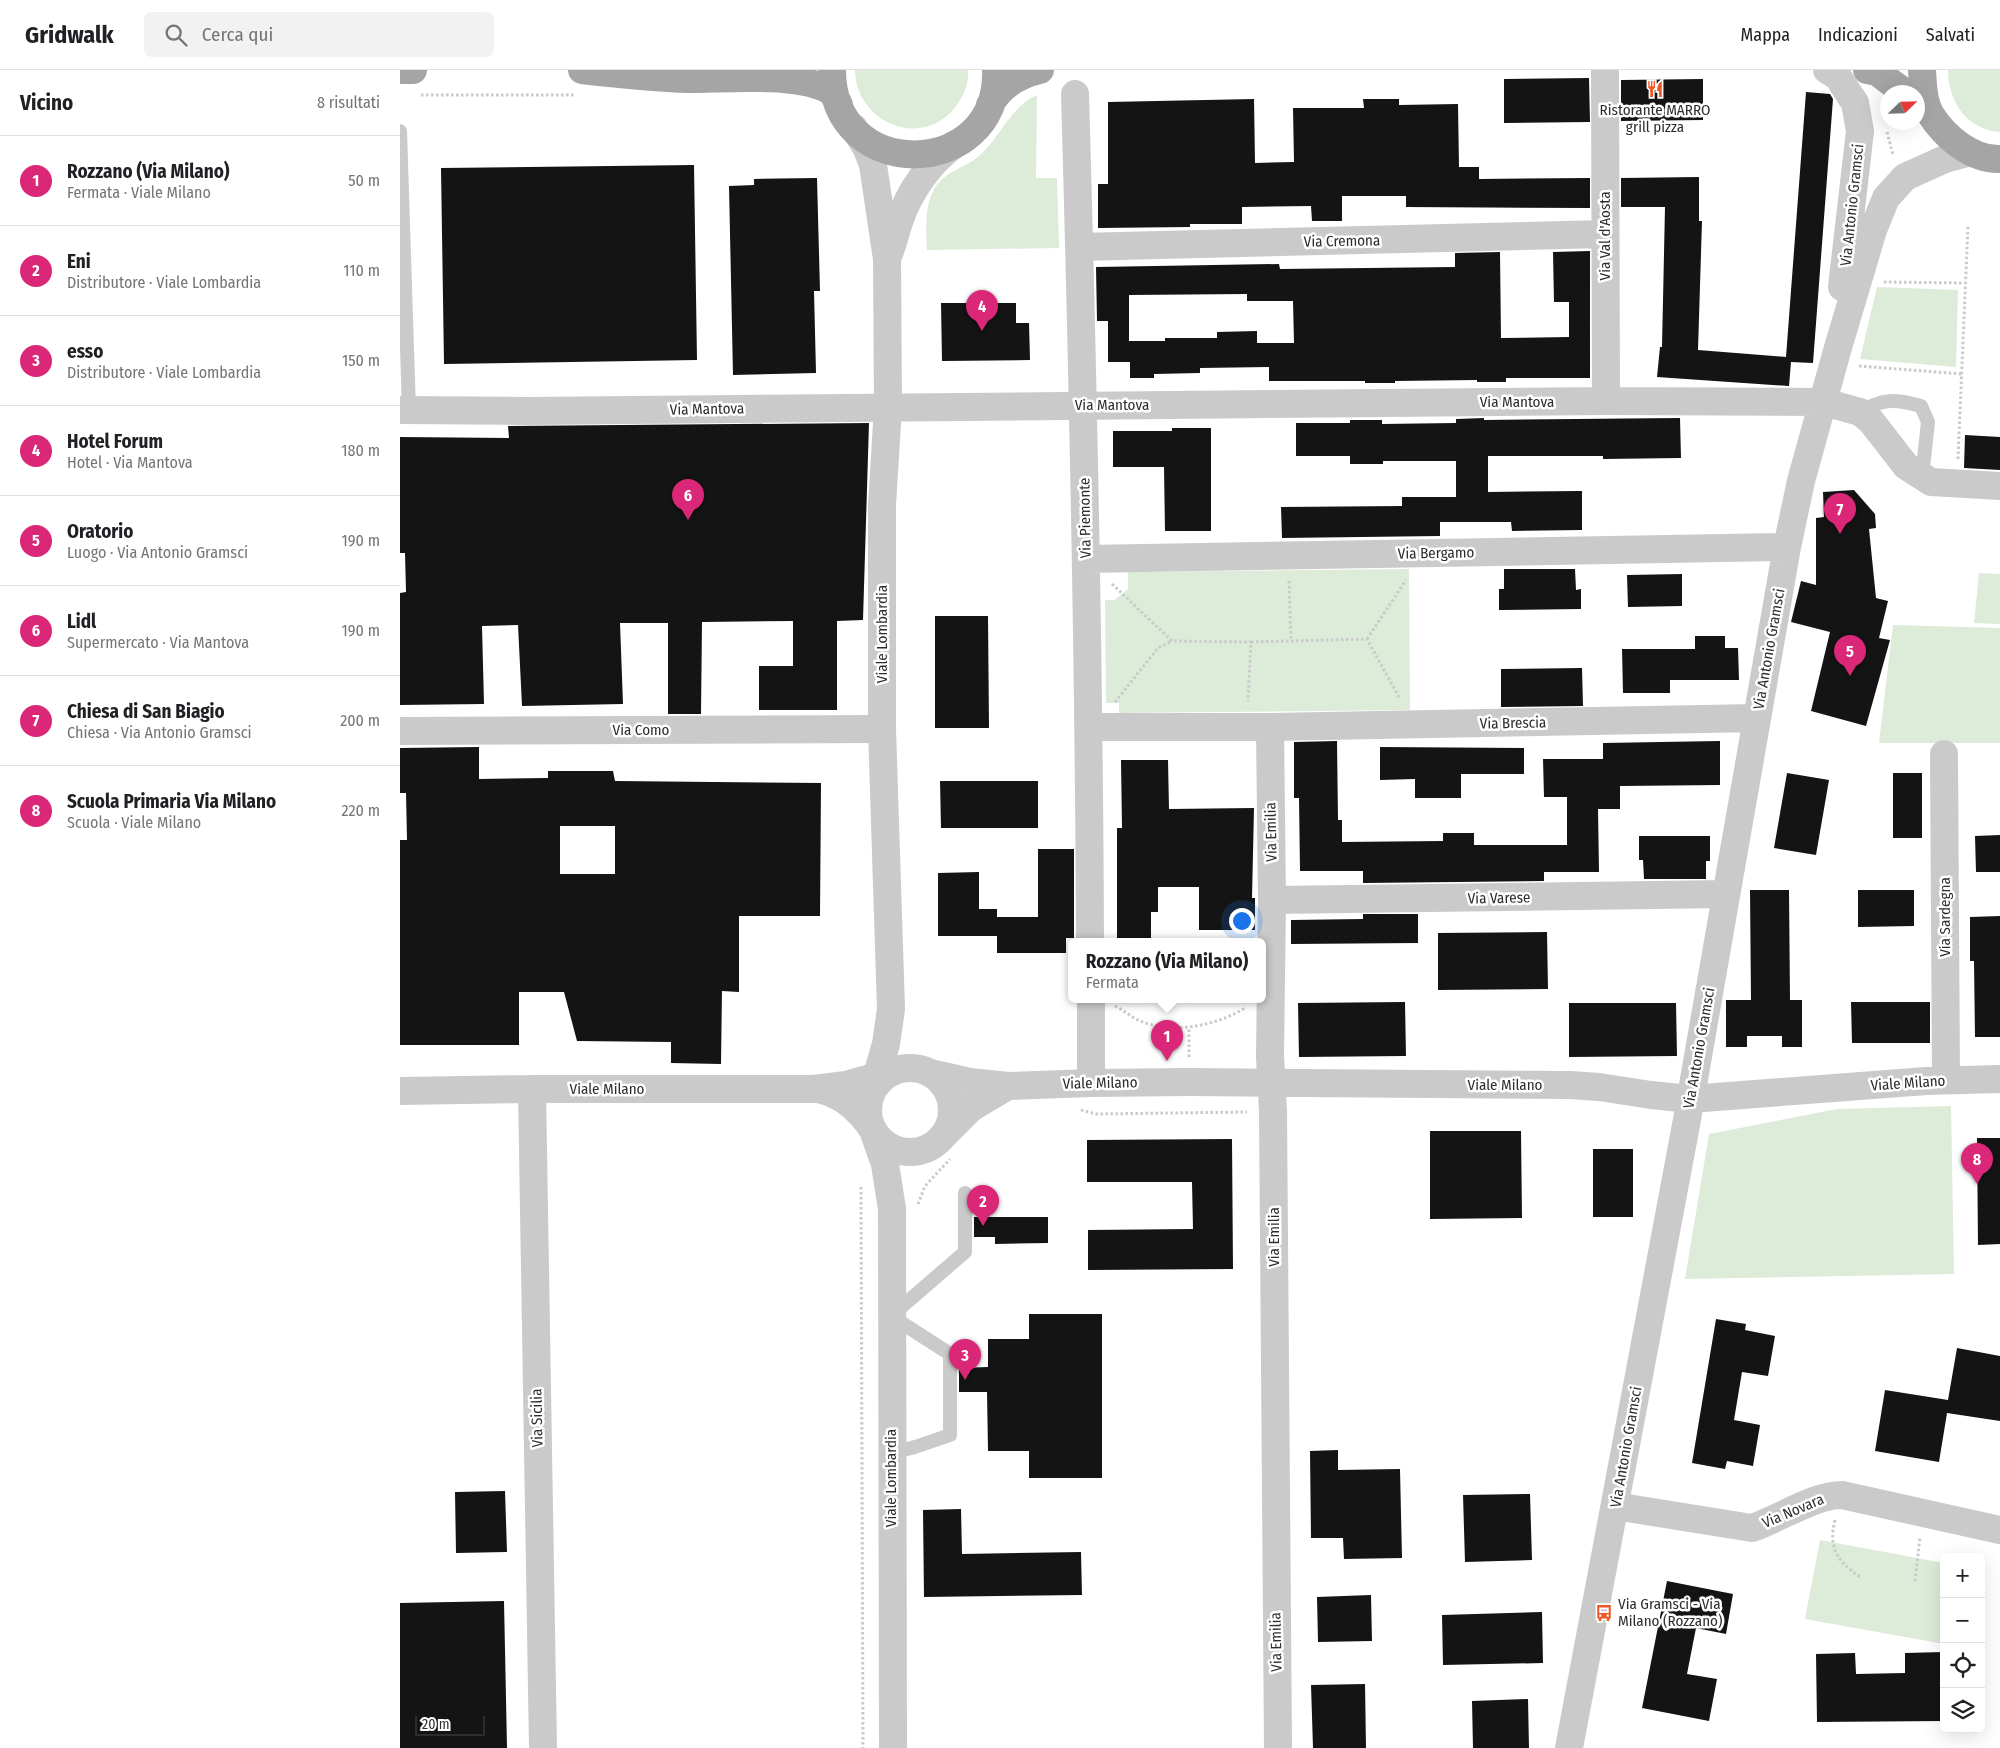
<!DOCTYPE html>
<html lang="it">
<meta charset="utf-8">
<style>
body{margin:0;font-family:"Fira Sans Condensed",sans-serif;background:#f2f2f2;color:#202124}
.controls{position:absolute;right:15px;bottom:15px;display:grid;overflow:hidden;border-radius:8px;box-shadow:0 5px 20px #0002}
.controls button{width:45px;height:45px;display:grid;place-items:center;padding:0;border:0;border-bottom:1px solid #e0e0e0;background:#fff;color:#202124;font:25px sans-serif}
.compass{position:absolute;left:1480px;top:15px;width:45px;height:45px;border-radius:50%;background:#fff;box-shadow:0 5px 20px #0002;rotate:67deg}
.scale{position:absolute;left:15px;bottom:12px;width:70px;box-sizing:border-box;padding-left:5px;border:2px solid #2d2d2d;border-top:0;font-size:14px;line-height:18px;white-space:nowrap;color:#2d2d2d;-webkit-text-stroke:4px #fff;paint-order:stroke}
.you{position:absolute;left:841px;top:850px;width:18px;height:18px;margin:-12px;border:4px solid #fff;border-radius:50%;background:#1a73e8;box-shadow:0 0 0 8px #1a73e833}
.badge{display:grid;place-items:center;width:32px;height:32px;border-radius:50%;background:#db2777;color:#fff;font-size:16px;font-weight:700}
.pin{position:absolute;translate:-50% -41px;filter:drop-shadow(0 1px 2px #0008)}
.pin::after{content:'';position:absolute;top:26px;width:18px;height:15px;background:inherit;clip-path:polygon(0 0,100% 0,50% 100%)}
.popup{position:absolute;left:668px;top:868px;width:198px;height:65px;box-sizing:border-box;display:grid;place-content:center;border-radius:8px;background:#fff;filter:drop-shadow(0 1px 4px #0005);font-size:16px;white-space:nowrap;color:#757577}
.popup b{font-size:19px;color:#202124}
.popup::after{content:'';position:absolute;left:50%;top:100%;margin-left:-10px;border:10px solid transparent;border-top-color:#fff}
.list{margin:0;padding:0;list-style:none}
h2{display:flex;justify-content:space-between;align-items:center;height:65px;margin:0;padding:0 20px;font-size:21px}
h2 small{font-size:16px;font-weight:400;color:#757577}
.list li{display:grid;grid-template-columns:32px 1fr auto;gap:15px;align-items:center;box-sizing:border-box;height:90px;padding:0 20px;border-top:1px solid #e0e0e0}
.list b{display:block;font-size:19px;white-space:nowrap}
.list p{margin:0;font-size:16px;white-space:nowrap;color:#757577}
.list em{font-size:16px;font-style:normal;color:#757577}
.icon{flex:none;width:28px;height:28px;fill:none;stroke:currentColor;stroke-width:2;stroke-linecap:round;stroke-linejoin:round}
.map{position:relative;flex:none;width:1600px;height:1678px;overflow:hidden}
header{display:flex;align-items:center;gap:30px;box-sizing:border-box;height:70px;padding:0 25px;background:#fff;border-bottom:1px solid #e0e0e0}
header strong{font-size:24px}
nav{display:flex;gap:28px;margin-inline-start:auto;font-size:18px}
.search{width:350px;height:45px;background:#f2f2f2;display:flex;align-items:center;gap:12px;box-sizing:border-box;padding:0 18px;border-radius:8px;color:#757577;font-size:19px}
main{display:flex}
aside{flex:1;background:#fff}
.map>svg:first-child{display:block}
</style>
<header>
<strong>Gridwalk</strong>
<div class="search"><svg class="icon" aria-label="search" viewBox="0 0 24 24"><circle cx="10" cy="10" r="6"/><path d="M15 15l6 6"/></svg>Cerca qui</div>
<nav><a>Mappa</a><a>Indicazioni</a><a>Salvati</a></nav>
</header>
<main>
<aside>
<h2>Vicino<small>8 risultati</small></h2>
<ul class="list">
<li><span class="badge">1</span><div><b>Rozzano (Via Milano)</b><p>Fermata · Viale Milano</p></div><em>50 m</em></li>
<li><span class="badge">2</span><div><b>Eni</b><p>Distributore · Viale Lombardia</p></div><em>110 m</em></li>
<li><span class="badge">3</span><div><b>esso</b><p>Distributore · Viale Lombardia</p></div><em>150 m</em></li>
<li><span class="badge">4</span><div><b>Hotel Forum</b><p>Hotel · Via Mantova</p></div><em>180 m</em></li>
<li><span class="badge">5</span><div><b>Oratorio</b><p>Luogo · Via Antonio Gramsci</p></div><em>190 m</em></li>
<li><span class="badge">6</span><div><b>Lidl</b><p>Supermercato · Via Mantova</p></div><em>190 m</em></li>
<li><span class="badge">7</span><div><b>Chiesa di San Biagio</b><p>Chiesa · Via Antonio Gramsci</p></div><em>200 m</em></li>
<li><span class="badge">8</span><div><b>Scuola Primaria Via Milano</b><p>Scuola · Viale Milano</p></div><em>220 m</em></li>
</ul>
</aside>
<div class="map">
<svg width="1600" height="1678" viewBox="0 0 1600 1678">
<rect width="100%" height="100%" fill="#fff"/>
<path fill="#ddebd9" d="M 455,0 L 568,0 C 569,12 565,23 558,33 C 527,81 456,56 455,0 Z
M 1548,0 L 1600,0 L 1600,62 C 1567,60 1548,31 1548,0 Z
M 637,25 L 636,108 L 657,108 L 659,178 L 527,180 C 526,161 524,134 536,116 C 548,100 566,98 580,85 C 601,66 610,37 637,25 Z
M 1477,217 L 1558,220 L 1556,297 L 1460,289 Z
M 1009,499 L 1010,640 L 719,643 L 719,633 L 706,633 L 705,530 L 714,530 L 728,519 L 728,502 Z
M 1579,503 L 1600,504 L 1600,554 L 1574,553 Z
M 1493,555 L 1600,558 L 1600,673 L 1479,673 Z
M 1551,1036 L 1554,1204 L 1285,1209 L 1309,1064 L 1437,1039 Z
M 1420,1470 L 1544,1493 L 1544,1574 L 1405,1549 Z"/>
<path fill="#141414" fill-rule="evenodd" d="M 1189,8 L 1190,52 L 1104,53 L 1104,9 Z
M 1303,9 L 1303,50 L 1221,51 L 1221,10 Z
M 1406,22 L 1430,24 L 1433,29 L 1413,293 L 1391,292 L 1389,316 L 1257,307 L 1260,277 L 1262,277 L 1265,137 L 1221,137 L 1221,108 L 1299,107 L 1299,151 L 1302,151 L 1298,280 L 1386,287 Z
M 854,29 L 855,93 L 894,92 L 893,38 L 964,38 L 963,29 L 999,29 L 999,35 L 1058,34 L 1059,97 L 1079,97 L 1079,109 L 1190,108 L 1190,138 L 1006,137 L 1006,126 L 942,126 L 942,151 L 912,151 L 911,136 L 842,137 L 842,154 L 790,154 L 790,157 L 698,158 L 698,114 L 708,114 L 708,32 Z
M 294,95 L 297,290 L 44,294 L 41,98 Z
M 417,108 L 420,221 L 414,221 L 416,303 L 333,305 L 329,116 L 354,115 L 354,109 Z
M 1190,181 L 1190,308 L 1106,308 L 1106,312 L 1077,312 L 1077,310 L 995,311 L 995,313 L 965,313 L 965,311 L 869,311 L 869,297 L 800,298 L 800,303 L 754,304 L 754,308 L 730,308 L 730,292 L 708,292 L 708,251 L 697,251 L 696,197 L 879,194 L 880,199 L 1055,197 L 1055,183 L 1100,182 L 1101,268 L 1169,267 L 1169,232 L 1154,232 L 1153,182 ZM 847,224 L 847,231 L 893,231 L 894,273 L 857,273 L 857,261 L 817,262 L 817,268 L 765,268 L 765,271 L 729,271 L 729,225 Z
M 541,233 L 616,233 L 616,253 L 629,253 L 630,290 L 542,291 Z
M 1084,348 L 1084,350 L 1280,348 L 1281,388 L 1203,389 L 1203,386 L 1088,386 L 1088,422 L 1182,421 L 1182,460 L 1112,461 L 1111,452 L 1040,452 L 1040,466 L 882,468 L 881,437 L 1002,436 L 1002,427 L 1056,427 L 1056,391 L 983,391 L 983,394 L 950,394 L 950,386 L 896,386 L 896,353 L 950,353 L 950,350 L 982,350 L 982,354 L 1056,353 L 1056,349 Z
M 469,353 L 463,550 L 437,551 L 437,640 L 359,640 L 359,596 L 393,596 L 393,551 L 302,552 L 301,644 L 268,644 L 268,553 L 220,553 L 223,634 L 122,636 L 118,555 L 82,556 L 84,634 L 0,635 L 0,523 L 6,522 L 5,483 L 0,483 L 0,367 L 109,368 L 108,356 Z
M 772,358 L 811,358 L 811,461 L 765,461 L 764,397 L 713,397 L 713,361 L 772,361 Z
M 1565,365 L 1600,367 L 1600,400 L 1564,398 Z
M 1454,420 L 1475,444 L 1476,458 L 1469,459 L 1476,528 L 1488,531 L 1479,568 L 1490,570 L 1466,656 L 1411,641 L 1430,562 L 1391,552 L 1401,511 L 1416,515 L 1416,448 L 1424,447 L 1423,422 Z
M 1104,499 L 1175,499 L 1176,520 L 1181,519 L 1181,539 L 1099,540 L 1099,519 L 1104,519 Z
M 1282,504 L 1282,536 L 1228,537 L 1227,505 Z
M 535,546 L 588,546 L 589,658 L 535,658 Z
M 1295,566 L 1325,566 L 1325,578 L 1338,578 L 1339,610 L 1270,610 L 1270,623 L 1223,623 L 1222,579 L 1295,579 Z
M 1182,598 L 1183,636 L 1101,637 L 1101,599 Z
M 937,671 L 938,750 L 942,750 L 942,772 L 1043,771 L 1043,763 L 1074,763 L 1074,775 L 1167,775 L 1167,727 L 1144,727 L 1143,689 L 1203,689 L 1203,673 L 1320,671 L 1320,715 L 1220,716 L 1220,739 L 1198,739 L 1199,802 L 1144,802 L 1144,811 L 963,813 L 963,801 L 900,801 L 899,728 L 894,728 L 894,672 Z
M 79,677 L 79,709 L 148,708 L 148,701 L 213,701 L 215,711 L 421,713 L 420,846 L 339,846 L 339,922 L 322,921 L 321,994 L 271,993 L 271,972 L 177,971 L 164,922 L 119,922 L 119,975 L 0,975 L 0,770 L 7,770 L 6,723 L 0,723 L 0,678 ZM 160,756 L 215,756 L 215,804 L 160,804 Z
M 980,677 L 1124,678 L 1124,704 L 1061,704 L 1061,728 L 1015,728 L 1015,709 L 980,710 Z
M 721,690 L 768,690 L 769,739 L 854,738 L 852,828 L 855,828 L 855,860 L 799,860 L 799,817 L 758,817 L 758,842 L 751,842 L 751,872 L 717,872 L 717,758 L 722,758 Z
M 1387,703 L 1429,710 L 1416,785 L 1374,778 Z
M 1493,703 L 1522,703 L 1522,768 L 1493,768 Z
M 540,711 L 638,711 L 638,758 L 541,758 Z
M 1600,765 L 1600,802 L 1576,802 L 1575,766 Z
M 1239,766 L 1310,766 L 1310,791 L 1306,791 L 1306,809 L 1244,809 L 1243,790 L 1239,790 Z
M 638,779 L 674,779 L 674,868 L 666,868 L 666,883 L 597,883 L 597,866 L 538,866 L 538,803 L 579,802 L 579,839 L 597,839 L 597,847 L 638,847 Z
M 1350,820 L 1389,820 L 1390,930 L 1402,930 L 1402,977 L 1382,977 L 1382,966 L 1347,966 L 1347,977 L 1326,977 L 1326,930 L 1351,930 Z
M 1458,820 L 1514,820 L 1514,856 L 1458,857 Z
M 963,844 L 1018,844 L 1018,873 L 891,874 L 891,850 L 963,849 Z
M 1600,846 L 1600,967 L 1575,967 L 1574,891 L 1570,891 L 1570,847 Z
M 1147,862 L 1148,919 L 1038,920 L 1038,863 Z
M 1005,932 L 1006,986 L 899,987 L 898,933 Z
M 1451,932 L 1530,932 L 1530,973 L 1452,973 Z
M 1169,933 L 1276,933 L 1277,986 L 1169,987 Z
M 1030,1061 L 1121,1061 L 1122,1148 L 1030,1149 Z
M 1577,1068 L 1600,1068 L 1600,1174 L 1578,1175 Z
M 832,1069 L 833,1199 L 688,1200 L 688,1160 L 793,1159 L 792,1112 L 687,1112 L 687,1070 Z
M 1193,1079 L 1233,1079 L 1233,1147 L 1193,1147 Z
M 574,1147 L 648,1147 L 648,1173 L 595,1174 L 595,1167 L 574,1167 Z
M 629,1244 L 702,1244 L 702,1408 L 629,1408 L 629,1381 L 588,1381 L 587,1322 L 559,1322 L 559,1298 L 588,1297 L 588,1269 L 629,1269 Z
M 1316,1249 L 1346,1254 L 1345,1260 L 1375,1266 L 1368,1306 L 1342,1302 L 1334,1350 L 1360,1355 L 1353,1396 L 1327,1391 L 1325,1399 L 1292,1393 Z
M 1557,1278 L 1600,1286 L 1600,1351 L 1547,1343 L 1539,1392 L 1475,1381 L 1485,1320 L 1548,1330 Z
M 938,1380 L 938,1400 L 1000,1399 L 1002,1488 L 944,1489 L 943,1468 L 911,1468 L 910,1381 Z
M 105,1421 L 107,1482 L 56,1483 L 55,1422 Z
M 1130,1424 L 1132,1490 L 1065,1492 L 1063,1425 Z
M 561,1439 L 562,1484 L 681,1482 L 682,1525 L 524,1527 L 523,1440 Z
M 1267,1511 L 1333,1524 L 1326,1564 L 1296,1558 L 1287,1604 L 1317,1609 L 1309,1651 L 1242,1638 Z
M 971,1525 L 972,1571 L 918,1572 L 917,1527 Z
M 104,1531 L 107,1678 L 0,1678 L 0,1533 Z
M 1142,1542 L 1143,1593 L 1043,1595 L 1042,1545 Z
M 1544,1582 L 1544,1651 L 1417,1652 L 1416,1584 L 1455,1583 L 1456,1604 L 1505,1603 L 1505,1583 Z
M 965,1614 L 966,1678 L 913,1678 L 911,1615 Z
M 1128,1629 L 1129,1678 L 1073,1678 L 1072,1631 Z"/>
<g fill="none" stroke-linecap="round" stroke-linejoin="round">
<path stroke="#cacaca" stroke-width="3" stroke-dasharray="2.5 2.5" stroke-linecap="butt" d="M 21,25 L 174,25
M 1487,62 L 1493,85
M 1484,212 L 1565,213
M 1459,296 L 1562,304
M 1558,389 L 1568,155
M 889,511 L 891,571
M 712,514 L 772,571 L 851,572 L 848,631
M 967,569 L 1006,510
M 851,572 L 967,569 L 1000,629
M 715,632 L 758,578 L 772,571
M 715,936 C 723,940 730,946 738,950 C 771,965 816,956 845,938
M 789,987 L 789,958
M 681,1040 L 696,1044 L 847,1042
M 461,1117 L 463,1678
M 518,1134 L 525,1116 L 550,1089
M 1435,1450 C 1428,1478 1437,1491 1460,1507
M 1515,1511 L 1520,1467"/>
<path stroke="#cacaca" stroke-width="14" d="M 0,61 L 9,340
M 1460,342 C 1483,328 1496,329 1521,336 L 1528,352 L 1522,407
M 491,1383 L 515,1377 L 550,1365 L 550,1284 L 491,1246 L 565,1182 L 565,1123"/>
<path stroke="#cacaca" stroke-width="28" d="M 1205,0 L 1206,331
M 1427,0 L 1438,7 L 1455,33 L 1460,61 L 1442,217
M 675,24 C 683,307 689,589 690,872
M 679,177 L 1204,164
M 0,340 L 127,341 L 1206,331 L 1424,332 L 1460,342 L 1471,351 L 1506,396 L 1531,412 L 1600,416
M 686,489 L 1387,477
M 689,657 L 870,657 L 1357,648
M 870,657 L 872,830 L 870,986 L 873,1041 L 878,1678
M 0,661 L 482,659
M 1544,684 L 1546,1010
M 872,830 L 1326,824
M 691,930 L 691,1013
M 530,1003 L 570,1012 L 608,1016 L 691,1013 L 789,1012 L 1170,1015 L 1199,1017 L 1251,1025 L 1290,1029 L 1526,1011 L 1600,1009
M 132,1019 L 143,1678
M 418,1019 C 443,1025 459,1039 473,1060
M 0,1021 L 132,1019 L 414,1019 L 446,1015 L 492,1002
M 545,1064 L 571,1038 L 608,1016
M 1215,1436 L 1352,1458 C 1379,1449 1414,1425 1442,1425 L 1600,1460
M 1169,1678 L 1286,1055 L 1387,477 L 1401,411 L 1437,281 L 1473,160 L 1486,128 L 1505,107 L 1545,89 L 1571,82"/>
<path stroke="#cacaca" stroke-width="28" d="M 454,58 L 467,79 L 473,95 L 487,189 L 488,337 L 482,435 L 482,659 L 491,939 L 486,974 L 473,1019
M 488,186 C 493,175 495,164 499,152 C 509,122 529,93 555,74
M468 1040a42 42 0 1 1 84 0a42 42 0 1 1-84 0Z
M 474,1063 L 485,1094 L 492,1139 L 493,1678"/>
<path stroke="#a5a5a5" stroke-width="28" d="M 0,0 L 13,0
M 182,0 C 217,4 253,8 288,9 C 327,9 389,3 425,18 C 433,21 436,28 439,35
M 432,0 C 432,115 600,110 596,0
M 1467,0 L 1477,2 L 1504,22
M 1522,0 C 1523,15 1523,32 1531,45 C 1545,67 1572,90 1600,89
M 590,35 C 600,16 619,5 640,0"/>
</g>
<defs>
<g id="restaurant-bare" transform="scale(1.35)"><path d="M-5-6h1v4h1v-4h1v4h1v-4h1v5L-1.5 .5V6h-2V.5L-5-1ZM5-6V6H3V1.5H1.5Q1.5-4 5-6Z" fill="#ed5925" stroke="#fff" stroke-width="2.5" paint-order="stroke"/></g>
<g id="bus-bare" transform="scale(1.35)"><path d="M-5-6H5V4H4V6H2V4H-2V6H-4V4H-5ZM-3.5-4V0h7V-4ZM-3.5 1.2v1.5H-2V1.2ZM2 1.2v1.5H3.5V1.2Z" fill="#ed5925" stroke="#fff" stroke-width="2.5" paint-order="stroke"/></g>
</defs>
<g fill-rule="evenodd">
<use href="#restaurant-bare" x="1255" y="19"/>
<use href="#bus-bare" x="1204" y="1543"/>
</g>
<g text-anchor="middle" stroke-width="5" stroke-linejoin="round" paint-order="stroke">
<g font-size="15" fill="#2d2d2d" stroke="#fff">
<text x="1255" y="45">Ristorante MARRO<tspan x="1255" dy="17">grill pizza</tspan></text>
<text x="1218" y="1539" text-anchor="start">Via Gramsci - Via<tspan x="1218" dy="17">Milano (Rozzano)</tspan></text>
</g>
<g font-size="15" fill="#2d2d2d" stroke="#fff">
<text transform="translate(1452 135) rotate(-84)" y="5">Via Antonio Gramsci</text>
<text transform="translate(1205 166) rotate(-90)" y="5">Via Val d'Aosta</text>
<text transform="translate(942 171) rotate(-1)" y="5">Via Cremona</text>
<text x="1117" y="337">Via Mantova</text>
<text x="712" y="340">Via Mantova</text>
<text transform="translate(307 339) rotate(-1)" y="5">Via Mantova</text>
<text transform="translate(685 448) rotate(-91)" y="5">Via Piemonte</text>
<text transform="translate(1036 483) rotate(-1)" y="5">Via Bergamo</text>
<text transform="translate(482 564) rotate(-90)" y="5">Viale Lombardia</text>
<text transform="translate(1369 579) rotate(-80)" y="5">Via Antonio Gramsci</text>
<text transform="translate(1113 653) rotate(-1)" y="5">Via Brescia</text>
<text x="241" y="665">Via Como</text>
<text transform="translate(871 762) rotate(-91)" y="5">Via Emilia</text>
<text transform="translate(1099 828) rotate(-1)" y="5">Via Varese</text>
<text transform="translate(1545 847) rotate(-90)" y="5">Via Sardegna</text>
<text transform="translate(1299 978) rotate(-80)" y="5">Via Antonio Gramsci</text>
<text transform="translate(700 1013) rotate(-1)" y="5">Viale Milano</text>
<text transform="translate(1508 1013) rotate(-4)" y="5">Viale Milano</text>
<text x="1105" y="1020">Viale Milano</text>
<text x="207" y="1024">Viale Milano</text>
<text transform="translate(874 1167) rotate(-90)" y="5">Via Emilia</text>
<text transform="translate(137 1348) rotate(-91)" y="5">Via Sicilia</text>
<text transform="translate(1226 1377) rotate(-80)" y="5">Via Antonio Gramsci</text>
<text transform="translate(491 1408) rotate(-90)" y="5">Viale Lombardia</text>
<text transform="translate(1393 1441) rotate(-23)" y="5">Via Novara</text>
<text transform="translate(876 1572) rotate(-91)" y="5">Via Emilia</text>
</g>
</g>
</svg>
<div class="controls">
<button>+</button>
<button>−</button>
<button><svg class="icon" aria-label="locate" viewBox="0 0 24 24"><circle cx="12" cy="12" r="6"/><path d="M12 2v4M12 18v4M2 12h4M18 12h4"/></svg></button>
<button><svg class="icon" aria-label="layers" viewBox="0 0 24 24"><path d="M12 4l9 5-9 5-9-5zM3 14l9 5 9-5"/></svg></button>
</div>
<svg class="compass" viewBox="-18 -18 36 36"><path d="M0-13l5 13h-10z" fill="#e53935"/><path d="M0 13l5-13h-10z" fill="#757577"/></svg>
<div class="scale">20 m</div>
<div class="you"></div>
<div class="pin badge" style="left:767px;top:991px">1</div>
<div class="popup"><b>Rozzano (Via Milano)</b>Fermata</div>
<div class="pin badge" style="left:583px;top:1156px">2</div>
<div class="pin badge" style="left:565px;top:1310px">3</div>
<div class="pin badge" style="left:582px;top:261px">4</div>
<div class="pin badge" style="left:1450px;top:606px">5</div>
<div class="pin badge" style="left:288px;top:450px">6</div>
<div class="pin badge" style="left:1440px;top:464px">7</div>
<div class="pin badge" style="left:1577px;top:1114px">8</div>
</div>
</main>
